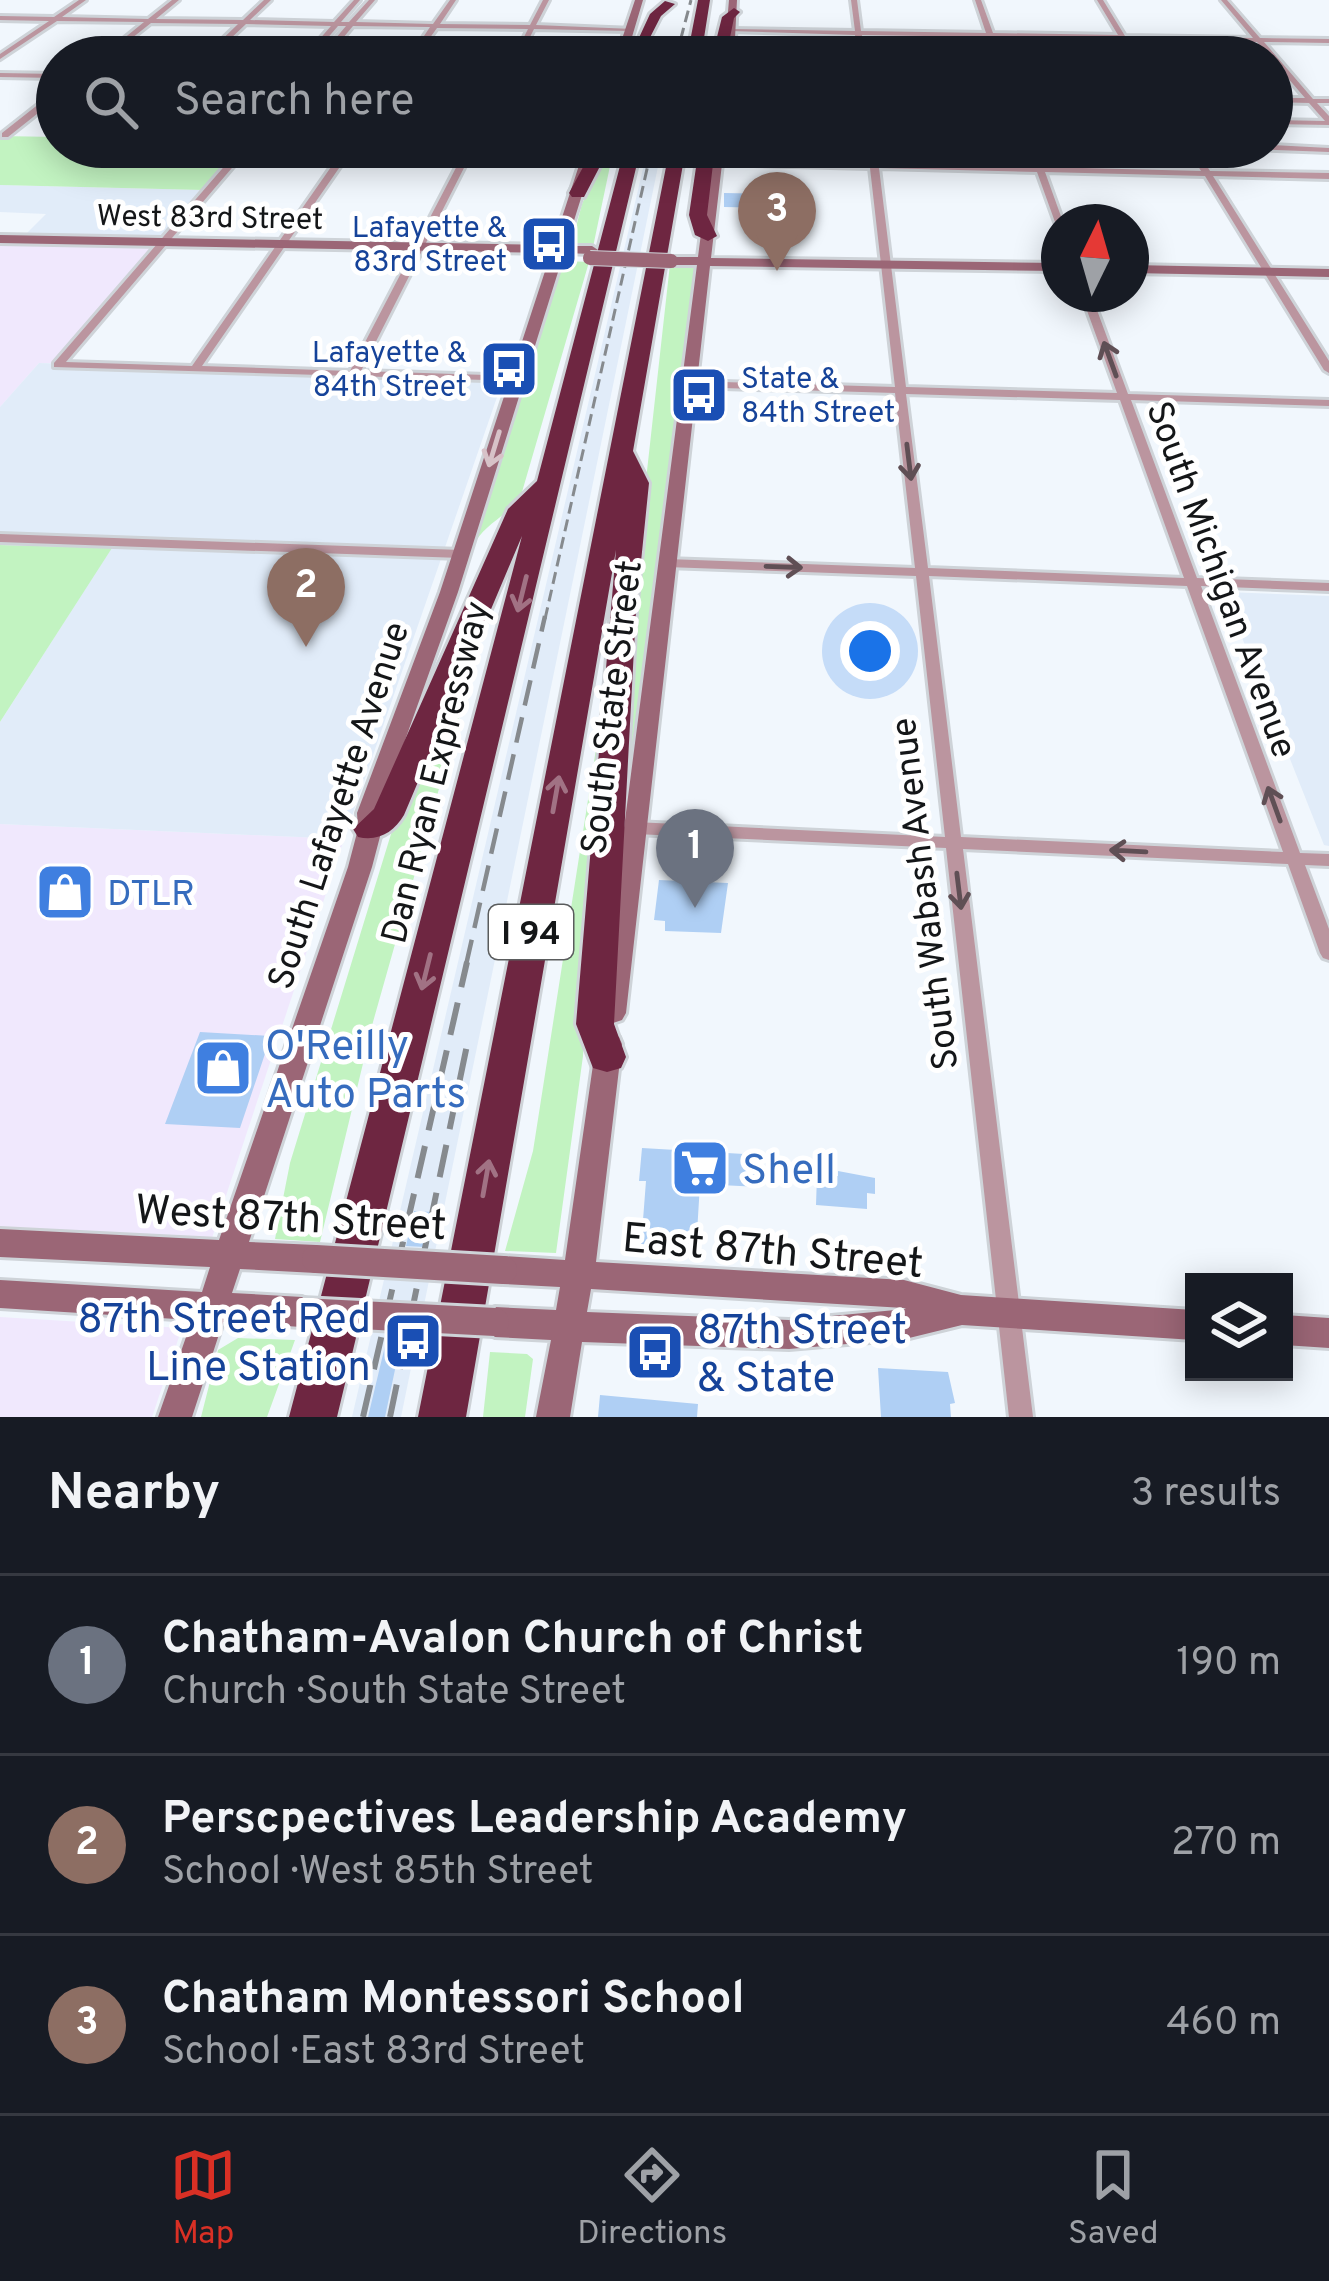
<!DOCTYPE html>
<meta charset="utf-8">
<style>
body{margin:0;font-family:Overpass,sans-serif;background:#20242c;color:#f1f3f6}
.controls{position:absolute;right:36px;bottom:36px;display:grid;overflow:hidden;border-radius:0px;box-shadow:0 6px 30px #0003}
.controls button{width:108px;height:108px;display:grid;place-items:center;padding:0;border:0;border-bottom:3px solid #363941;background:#171b24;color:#f1f3f6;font:60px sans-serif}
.compass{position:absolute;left:1041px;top:204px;width:108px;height:108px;border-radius:50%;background:#171b24;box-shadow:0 6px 30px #0003;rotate:5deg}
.you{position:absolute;left:870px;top:651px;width:42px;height:42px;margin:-30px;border:9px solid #fff;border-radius:50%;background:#1a73e8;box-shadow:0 0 0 18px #1a73e833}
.badge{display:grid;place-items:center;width:78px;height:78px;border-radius:50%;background:#d93025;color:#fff;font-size:39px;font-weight:700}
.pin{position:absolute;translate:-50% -99px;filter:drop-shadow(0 3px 6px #0008)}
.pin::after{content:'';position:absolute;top:63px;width:42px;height:36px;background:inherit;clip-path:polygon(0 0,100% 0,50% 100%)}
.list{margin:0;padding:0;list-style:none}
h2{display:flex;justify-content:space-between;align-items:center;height:156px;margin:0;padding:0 48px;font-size:51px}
h2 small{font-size:39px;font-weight:400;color:#9ea1a6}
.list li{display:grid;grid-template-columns:78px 1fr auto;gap:36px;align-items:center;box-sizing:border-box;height:180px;padding:0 48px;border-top:3px solid #363941}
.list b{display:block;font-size:45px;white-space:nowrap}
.list p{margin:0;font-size:39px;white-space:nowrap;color:#9ea1a6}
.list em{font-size:39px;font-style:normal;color:#9ea1a6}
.icon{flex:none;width:66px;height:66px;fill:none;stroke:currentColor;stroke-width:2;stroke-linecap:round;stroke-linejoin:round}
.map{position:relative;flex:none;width:1329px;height:1417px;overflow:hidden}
.search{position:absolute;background:#171b24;box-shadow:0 6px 30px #0003;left:36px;right:36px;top:36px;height:132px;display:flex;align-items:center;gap:30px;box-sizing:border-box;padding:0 42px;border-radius:66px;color:#9ea1a6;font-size:45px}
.sheet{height:696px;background:#171b24}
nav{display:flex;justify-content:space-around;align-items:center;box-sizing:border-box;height:168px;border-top:3px solid #363941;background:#171b24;font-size:33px;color:#9ea1a6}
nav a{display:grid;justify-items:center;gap:6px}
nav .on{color:#d93025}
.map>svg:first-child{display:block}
</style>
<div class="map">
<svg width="1329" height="1417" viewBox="0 0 1329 1417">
<rect width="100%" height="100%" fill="#f1f7fd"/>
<path fill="#f0e8fd" d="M 0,243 L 155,247 L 54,363 L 39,363 L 0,407 Z
M 0,824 L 344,839 L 211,1241 L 0,1232 Z
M 0,1317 L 182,1328 L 152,1417 L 0,1417 Z"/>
<path fill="#e1ecf9" d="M 648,147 L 662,147 L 401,1417 L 352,1417 Z
M 0,185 L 203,190 L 162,239 L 24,236 L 46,214 L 0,212 Z
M 39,363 L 504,377 L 344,839 L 0,824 L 0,722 L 111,549 L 0,545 L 0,407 Z
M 1224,592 L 1329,596 L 1329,846 L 1324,845 Z"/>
<path fill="#c2f3c1" d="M 0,136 L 57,137 L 57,147 L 242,147 L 203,190 L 0,185 Z
M 607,147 L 614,147 L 593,247 L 571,246 L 582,204 Z
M 566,261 L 589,262 L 522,492 C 512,514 488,521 476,541 L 561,264 Z
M 670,264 L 696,266 L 619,870 L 635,579 Z
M 0,545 L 112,548 L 0,722 Z
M 491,605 L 373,1022 L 320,1242 L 275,1239 L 290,1163 L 399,808 Z
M 603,704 L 583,1056 L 556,1253 L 505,1251 L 533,1151 Z
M 238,1338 L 295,1340 L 267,1417 L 201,1417 L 218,1350 Z
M 490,1352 L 527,1354 L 533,1359 L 525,1417 L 483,1417 Z"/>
<path fill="#afcff4" d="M 724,193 L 773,194 L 773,208 L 724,207 Z
M 659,880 L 728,883 L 721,933 L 665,931 L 665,921 L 654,920 Z
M 200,1032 L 271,1036 L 240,1128 L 165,1124 Z
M 642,1148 L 761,1155 L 760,1187 L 700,1184 L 696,1249 L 641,1246 L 646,1181 L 639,1181 Z
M 838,1171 L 875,1178 L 875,1194 L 867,1193 L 867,1209 L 816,1205 L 817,1175 L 838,1176 Z
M 414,1211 L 433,1212 L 425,1247 L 406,1246 Z
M 385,1346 L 400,1346 L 385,1417 L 368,1417 Z
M 878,1368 L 948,1372 L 955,1403 L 950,1404 L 951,1417 L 881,1417 Z
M 600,1395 L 698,1404 L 697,1417 L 598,1417 Z"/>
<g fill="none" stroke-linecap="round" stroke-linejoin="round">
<g stroke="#ced3d8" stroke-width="6">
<path id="street" d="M 79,0 L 86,0 L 62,17 L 148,19 L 172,0 L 179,0 L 156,19 L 243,20 L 264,0 L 271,0 L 250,20 L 334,22 L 354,0 L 360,0 L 341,22 L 349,22 L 369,0 L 375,0 L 356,22 L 433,24 L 450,0 L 456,0 L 440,24 L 530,25 L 543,0 L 549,0 L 536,25 L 633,29 L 630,31 L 534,29 L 520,57 L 514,57 L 528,29 L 437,28 L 416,57 L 410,57 L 430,27 L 353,26 L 327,57 L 320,57 L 346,26 L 338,26 L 311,57 L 304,57 L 331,26 L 246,24 L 211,57 L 204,57 L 238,24 L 151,23 L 108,57 L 101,57 L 144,22 L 57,21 L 0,59 L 0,54 L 49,21 L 0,20 L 0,16 L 54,17 Z
M 851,0 L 857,0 L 861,31 L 986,33 L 975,0 L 981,0 L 993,33 L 1118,35 L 1097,0 L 1103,0 L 1125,36 L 1253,38 L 1221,0 L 1227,0 L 1260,38 L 1329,39 L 1329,43 L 1264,42 L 1313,99 L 1329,99 L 1329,103 L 1317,103 L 1329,116 L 1329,125 L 1272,124 L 1272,120 L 1325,121 L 1309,103 L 1272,102 L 1272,98 L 1305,98 L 1257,42 L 1128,40 L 1138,57 L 1132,57 L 1121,39 L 994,37 L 1001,57 L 995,57 L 988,37 L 862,35 L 864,57 L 858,57 L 855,35 L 729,31 L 732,29 L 855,31 Z
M 0,73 L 57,74 L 57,78 L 0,77 Z
M 54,92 L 57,92 L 57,98 L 8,137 L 2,137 L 2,133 Z
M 1272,145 L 1329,148 L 1329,152 L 1251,149 L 1247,147 Z
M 241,147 L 247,147 L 247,151 L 341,153 L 345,147 L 350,147 L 352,149 L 349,153 L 462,155 L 469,148 L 473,150 L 470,155 L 589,158 L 590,160 L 586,162 L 468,160 L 361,371 L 516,376 L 521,379 L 520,381 L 54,367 L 54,363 ZM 243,155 L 338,157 L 192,366 L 66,362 ZM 346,158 L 460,160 L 350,371 L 202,366 Z
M 868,147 L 876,147 L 878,163 L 1035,167 L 1028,147 L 1036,147 L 1043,167 L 1201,171 L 1187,147 L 1195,147 L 1210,171 L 1329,173 L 1329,179 L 1213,176 L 1329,361 L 1329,373 L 1324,370 L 1205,176 L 1045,172 L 1063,222 L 1059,222 L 1059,225 L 1055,222 L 1037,172 L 879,168 L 906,387 L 1117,393 L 1081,294 L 1091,294 L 1128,394 L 1329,400 L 1329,406 L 1131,400 L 1197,578 L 1329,583 L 1329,591 L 1201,586 L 1300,853 L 1329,854 L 1329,866 L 1305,865 L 1329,929 L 1329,960 L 1323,958 L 1320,953 L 1288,864 L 963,849 L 1033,1417 L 1009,1417 L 946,848 L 635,834 L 629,832 L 627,828 L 629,824 L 635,822 L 945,837 L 916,576 L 667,567 L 660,563 L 667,559 L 915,568 L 895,393 L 690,387 L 685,384 L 690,381 L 895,387 L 870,168 L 716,164 L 712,162 L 716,160 L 870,163 ZM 906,394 L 1120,400 L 1184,578 L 928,568 ZM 929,576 L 1187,586 L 1283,852 L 961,837 Z
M 0,534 L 461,550 L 468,554 L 461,558 L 0,542 Z"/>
</g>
<g stroke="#ced3d8" stroke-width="6">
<path id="secondary" d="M 635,0 L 643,0 L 626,57 L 616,57 Z
M 729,0 L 737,0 L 734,57 L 724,57 Z
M 585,147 L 597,147 L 566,246 L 592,246 L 598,250 L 592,254 L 564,253 L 458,592 L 379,813 L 382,829 L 372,867 L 249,1242 L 316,1245 L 327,1249 L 331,1259 L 327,1269 L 316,1273 L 240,1269 L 232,1293 L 302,1297 L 313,1302 L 318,1312 L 313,1322 L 302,1327 L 223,1322 L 192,1417 L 158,1417 L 192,1320 L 0,1308 L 0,1280 L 202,1292 L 210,1267 L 0,1257 L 0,1229 L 219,1240 L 348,867 L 358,829 L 357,813 L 440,592 L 551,253 L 0,243 L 0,235 L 553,245 Z
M 712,147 L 724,147 L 711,258 L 1059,263 L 1059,271 L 710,266 L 626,1013 L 622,1020 L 613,1023 L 604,1020 L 600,1013 L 697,265 L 671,265 L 664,261 L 671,257 L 698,257 Z
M 1131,265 L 1329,269 L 1329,277 L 1131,273 Z
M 609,1033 L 619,1037 L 622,1044 L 596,1262 L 904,1280 L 961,1295 L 1194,1310 L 1194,1340 L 962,1325 L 905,1339 L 789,1349 L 582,1342 L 570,1417 L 536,1417 L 551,1340 L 495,1337 L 484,1332 L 479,1322 L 484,1312 L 495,1307 L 556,1310 L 560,1287 L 503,1284 L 492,1280 L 488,1270 L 492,1260 L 503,1256 L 565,1260 L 596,1044 L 599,1037 ZM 591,1289 L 904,1308 L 906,1309 L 789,1320 L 587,1312 Z
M 1284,1315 L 1329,1318 L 1329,1348 L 1284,1345 Z"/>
</g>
<g stroke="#ced3d8" stroke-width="6">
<path id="highway" d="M 698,0 L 710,0 L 701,57 L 687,57 Z
M 665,1 L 675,4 L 661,16 L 641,55 L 631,55 L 650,14 Z
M 734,8 L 740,12 L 734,18 L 726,57 L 712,57 L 722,17 Z
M 594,147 L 610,147 L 584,197 L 572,197 L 569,193 Z
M 625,147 L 641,147 L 337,1417 L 289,1417 L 522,536 L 404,815 C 394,832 378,842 358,837 L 353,829 L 374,809 L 508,509 L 537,481 Z
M 670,147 L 686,147 L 633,451 L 649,483 L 636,611 L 614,1024 L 626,1057 L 621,1068 L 607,1072 L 593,1068 L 576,1024 L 616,550 L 466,1417 L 418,1417 Z
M 699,147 L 715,147 L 707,215 L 717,236 L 708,241 L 695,235 L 689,215 Z"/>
</g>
<use href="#street" fill="#bb959f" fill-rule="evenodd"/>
<use href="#secondary" fill="#9b6676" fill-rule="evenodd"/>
<use href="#highway" fill="#6e2641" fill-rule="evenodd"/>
<path stroke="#868a8e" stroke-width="3" stroke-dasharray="12 6" stroke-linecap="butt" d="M 676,57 L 691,0
M 545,619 L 652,147"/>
<path stroke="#868a8e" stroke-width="4.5" stroke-dasharray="26 12" stroke-linecap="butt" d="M 466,965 L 545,616"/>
<path stroke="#868a8e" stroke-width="6" stroke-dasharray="33 16" stroke-linecap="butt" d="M 363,1417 L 467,962
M 390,1417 L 467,1045"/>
<g stroke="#ced3d8" stroke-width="16" stroke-linecap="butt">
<path id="secondary-bridge-far1" d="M 590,258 L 671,261"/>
</g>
<g stroke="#ced3d8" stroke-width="34" stroke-linecap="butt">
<path id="secondary-bridge" d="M 316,1259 L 503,1270
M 302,1312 L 495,1322"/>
</g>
<use href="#secondary-bridge-far1" stroke="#9b6676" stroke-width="14"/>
<use href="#secondary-bridge" stroke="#9b6676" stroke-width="28"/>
</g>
<defs><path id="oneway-shaft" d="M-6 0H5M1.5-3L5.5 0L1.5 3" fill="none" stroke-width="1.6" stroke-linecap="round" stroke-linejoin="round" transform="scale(3)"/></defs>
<g stroke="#5f4f55">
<use href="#oneway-shaft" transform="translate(1110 359) rotate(-110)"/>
<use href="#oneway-shaft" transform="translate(909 462) rotate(83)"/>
<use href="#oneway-shaft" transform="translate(784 567) rotate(2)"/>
<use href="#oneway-shaft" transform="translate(1274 804) rotate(-110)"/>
<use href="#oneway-shaft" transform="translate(1128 851) rotate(-177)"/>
<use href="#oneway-shaft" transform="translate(959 891) rotate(83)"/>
</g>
<use stroke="#d7c2c8" href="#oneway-shaft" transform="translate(494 449) rotate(107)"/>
<g stroke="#a17284">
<use href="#oneway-shaft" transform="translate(522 594) rotate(104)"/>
<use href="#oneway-shaft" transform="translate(556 794) rotate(-80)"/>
<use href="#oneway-shaft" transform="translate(426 972) rotate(104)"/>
<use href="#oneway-shaft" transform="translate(486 1178) rotate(-80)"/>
</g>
<defs>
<g id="bus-square" transform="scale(3)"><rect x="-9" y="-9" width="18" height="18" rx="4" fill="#1a4fb4" stroke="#fff"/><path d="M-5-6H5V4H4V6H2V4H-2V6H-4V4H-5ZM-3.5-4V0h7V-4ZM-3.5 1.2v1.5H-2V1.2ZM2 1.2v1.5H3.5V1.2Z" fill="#fff"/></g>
<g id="shop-square" transform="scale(3)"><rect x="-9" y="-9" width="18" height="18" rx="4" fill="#3f7fe0" stroke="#fff"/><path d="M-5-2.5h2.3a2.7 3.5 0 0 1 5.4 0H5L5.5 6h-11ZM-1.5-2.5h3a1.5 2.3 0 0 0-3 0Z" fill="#fff"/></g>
<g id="supermarket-square" transform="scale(3)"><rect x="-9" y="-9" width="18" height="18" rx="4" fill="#3f7fe0" stroke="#fff"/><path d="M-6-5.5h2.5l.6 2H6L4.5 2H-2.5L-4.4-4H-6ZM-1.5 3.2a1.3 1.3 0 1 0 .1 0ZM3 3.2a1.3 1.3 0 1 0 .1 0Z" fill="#fff"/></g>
</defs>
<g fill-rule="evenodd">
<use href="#bus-square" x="549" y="244"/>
<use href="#bus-square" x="509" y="369"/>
<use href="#bus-square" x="699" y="395"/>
<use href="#shop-square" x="65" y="892"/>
<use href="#shop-square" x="223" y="1068"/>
<use href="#supermarket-square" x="700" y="1168"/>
<use href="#bus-square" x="413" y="1341"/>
<use href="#bus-square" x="655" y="1352"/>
</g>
<g text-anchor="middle" stroke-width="10" stroke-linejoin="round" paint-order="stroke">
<g font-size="30" fill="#141618" stroke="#fff">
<text transform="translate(210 217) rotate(1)" y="10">West 83rd Street</text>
</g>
<g font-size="30" fill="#164399" stroke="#fff" text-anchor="end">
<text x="507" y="237">Lafayette &amp;<tspan x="507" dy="34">83rd Street</tspan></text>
<text x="467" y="362">Lafayette &amp;<tspan x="467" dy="34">84th Street</tspan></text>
<text x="741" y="388" text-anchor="start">State &amp;<tspan x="741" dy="34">84th Street</tspan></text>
</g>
<rect fill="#fff" stroke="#5a5c5d" stroke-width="3" x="489" y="905" width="84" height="54" rx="9"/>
<g font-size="33" font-weight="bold" fill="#141618">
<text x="531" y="944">I 94</text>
</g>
<g font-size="36" fill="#141618" stroke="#fff">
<text transform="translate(1223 579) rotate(70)" y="13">South Michigan Avenue</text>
<text transform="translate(610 707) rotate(-83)" y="13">South State Street</text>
<text transform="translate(434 772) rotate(-76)" y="13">Dan Ryan Expressway</text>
<text transform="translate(337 805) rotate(-72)" y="13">South Lafayette Avenue</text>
<text transform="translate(923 894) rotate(-97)" y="13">South Wabash Avenue</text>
</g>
<g font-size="36" fill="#366cbe" stroke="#fff" text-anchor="start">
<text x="107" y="905">DTLR</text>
</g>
<g font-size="42" fill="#366cbe" stroke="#fff" text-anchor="start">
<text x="265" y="1059">O'Reilly<tspan x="265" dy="48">Auto Parts</tspan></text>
<text x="742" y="1183">Shell</text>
</g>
<g font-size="42" fill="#141618" stroke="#fff">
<text transform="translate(291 1216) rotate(3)" y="15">West 87th Street</text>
<text transform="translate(773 1249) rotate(5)" y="15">East 87th Street</text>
</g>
<g font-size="42" fill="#164399" stroke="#fff" text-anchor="end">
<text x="371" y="1332">87th Street Red<tspan x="371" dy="48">Line Station</tspan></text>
<text x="697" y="1343" text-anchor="start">87th Street<tspan x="697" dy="48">&amp; State</tspan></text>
</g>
</g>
</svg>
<div class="controls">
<button><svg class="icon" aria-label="layers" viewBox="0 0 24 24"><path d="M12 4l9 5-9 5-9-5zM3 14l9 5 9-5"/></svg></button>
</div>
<svg class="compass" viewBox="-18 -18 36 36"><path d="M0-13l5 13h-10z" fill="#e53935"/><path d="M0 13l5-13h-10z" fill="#9ea1a6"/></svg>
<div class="you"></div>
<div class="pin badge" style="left:695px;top:908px;background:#6b7280">1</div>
<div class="pin badge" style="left:306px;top:647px;background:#8d6e63">2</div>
<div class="pin badge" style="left:777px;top:271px;background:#8d6e63">3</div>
<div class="search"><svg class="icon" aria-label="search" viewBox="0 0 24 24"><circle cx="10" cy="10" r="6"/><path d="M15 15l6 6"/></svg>Search here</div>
</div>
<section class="sheet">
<h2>Nearby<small>3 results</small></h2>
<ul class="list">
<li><span class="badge" style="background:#6b7280">1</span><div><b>Chatham-Avalon Church of Christ</b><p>Church · South State Street</p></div><em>190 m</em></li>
<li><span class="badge" style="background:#8d6e63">2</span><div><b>Perscpectives Leadership Academy</b><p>School · West 85th Street</p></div><em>270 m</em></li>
<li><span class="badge" style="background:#8d6e63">3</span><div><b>Chatham Montessori School</b><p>School · East 83rd Street</p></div><em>460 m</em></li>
</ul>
</section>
<nav>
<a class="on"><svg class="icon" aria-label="map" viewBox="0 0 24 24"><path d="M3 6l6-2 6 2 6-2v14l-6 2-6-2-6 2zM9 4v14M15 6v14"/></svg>Map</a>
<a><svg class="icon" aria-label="directions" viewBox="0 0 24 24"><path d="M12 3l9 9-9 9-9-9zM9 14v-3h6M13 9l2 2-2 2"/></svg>Directions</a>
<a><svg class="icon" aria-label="saved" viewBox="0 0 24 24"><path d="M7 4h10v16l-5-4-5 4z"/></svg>Saved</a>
</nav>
